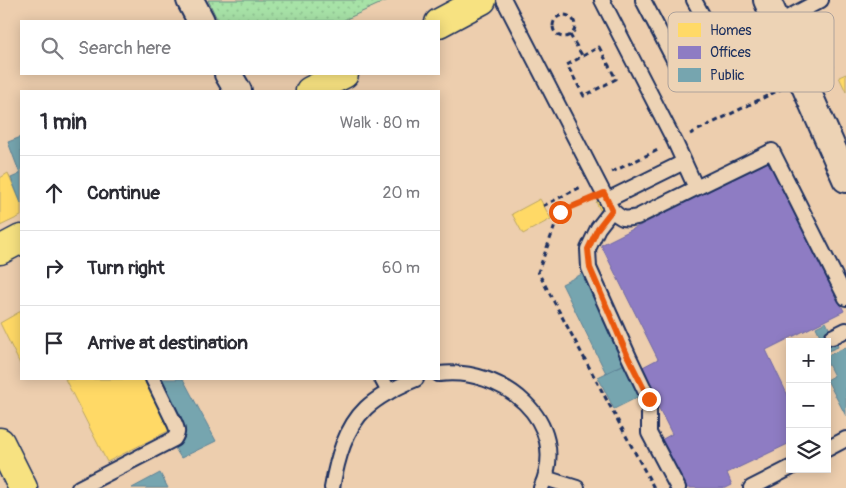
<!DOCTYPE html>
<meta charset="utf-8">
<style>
body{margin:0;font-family:Pangolin,sans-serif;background:#f7f7f7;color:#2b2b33}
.controls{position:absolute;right:15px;bottom:15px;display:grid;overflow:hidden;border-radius:0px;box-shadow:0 2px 12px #0003}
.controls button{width:45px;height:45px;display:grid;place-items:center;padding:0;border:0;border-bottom:1px solid #e1e1e2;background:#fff;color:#2b2b33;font:25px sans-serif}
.stop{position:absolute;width:15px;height:15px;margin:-11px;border:4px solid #ea580c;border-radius:50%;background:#fff}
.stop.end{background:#ea580c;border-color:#fff;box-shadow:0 1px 5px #0008}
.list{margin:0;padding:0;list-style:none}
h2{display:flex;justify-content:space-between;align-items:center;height:65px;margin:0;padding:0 20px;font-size:21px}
h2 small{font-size:16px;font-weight:400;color:#7c7c81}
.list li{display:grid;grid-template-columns:32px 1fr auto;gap:15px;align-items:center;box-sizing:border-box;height:75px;padding:0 20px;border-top:1px solid #e1e1e2}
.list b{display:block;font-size:19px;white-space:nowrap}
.list em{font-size:16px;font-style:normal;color:#7c7c81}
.icon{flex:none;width:28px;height:28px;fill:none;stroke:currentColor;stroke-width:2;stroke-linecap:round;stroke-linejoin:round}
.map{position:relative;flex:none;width:846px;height:488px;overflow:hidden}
.search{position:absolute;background:#fff;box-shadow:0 2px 12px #0003;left:20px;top:20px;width:420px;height:55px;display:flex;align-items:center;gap:12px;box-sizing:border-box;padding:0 18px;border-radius:0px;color:#7c7c81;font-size:19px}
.panel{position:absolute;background:#fff;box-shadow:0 2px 12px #0003;left:20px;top:90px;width:420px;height:290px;border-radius:0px}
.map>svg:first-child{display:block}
</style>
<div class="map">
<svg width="846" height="488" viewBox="0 0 846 488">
<defs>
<pattern id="park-dots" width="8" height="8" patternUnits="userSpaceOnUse" patternTransform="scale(1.25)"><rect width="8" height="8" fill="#a7e2a7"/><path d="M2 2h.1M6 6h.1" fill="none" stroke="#8fc292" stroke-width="1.8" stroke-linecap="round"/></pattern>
</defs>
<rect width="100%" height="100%" fill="#edceae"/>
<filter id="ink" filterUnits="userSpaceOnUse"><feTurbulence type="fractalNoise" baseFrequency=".02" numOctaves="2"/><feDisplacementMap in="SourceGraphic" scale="10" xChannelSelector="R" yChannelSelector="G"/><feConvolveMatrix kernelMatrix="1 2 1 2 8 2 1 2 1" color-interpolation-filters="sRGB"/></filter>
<g filter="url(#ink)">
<path fill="url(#park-dots)" stroke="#618882" d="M 208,0 L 388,0 L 342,21 L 218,21 Z"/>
<path fill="#ffd966" stroke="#bba664" d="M 846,74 L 846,92 L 839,77 Z
M 8,173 L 21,203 L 21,216 L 0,226 L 0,178 Z
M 606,197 L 612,208 L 601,212 L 596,202 Z
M 540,199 L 551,219 L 523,234 L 512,214 Z
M 21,311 L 21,366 L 0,323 Z
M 65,379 L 145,379 L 170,430 L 107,462 Z"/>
<path fill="#8e7cc3" stroke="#6c65a5" d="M 769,161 L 844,311 L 766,350 L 790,400 L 790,443 L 727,473 L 732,485 L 726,488 L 686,488 L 661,440 L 672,434 L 639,369 L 658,359 L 601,245 Z"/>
<path fill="#76a5af" stroke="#5b8297" d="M 21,137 L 21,203 L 11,178 L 20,174 L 8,142 Z
M 588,271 L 632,360 L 606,373 L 562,284 Z
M 826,322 L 838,347 L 828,351 L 827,342 L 823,342 L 816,327 Z
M 846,347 L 846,416 L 827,380 L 834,376 L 827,362 L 827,356 Z
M 627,363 L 642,395 L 614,409 L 598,377 Z
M 157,379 L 183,379 L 216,441 L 181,458 L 176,450 Z
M 160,473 L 168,488 L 132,488 Z"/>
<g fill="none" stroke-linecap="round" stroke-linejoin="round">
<g stroke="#1b2f5e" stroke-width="18">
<path id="lane" d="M 504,0 L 612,210 L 598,228 L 588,249 L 589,268 L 629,357 L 649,399 L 649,433 L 678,488
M 602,0 L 675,142 L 696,188 L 772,151 L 846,298
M 643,0 L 681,73 L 688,77 L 697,77 L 717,66 L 722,58 L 721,50 L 694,0
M 778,23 L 821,0
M 607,200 L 684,162
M 612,210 C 621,219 624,220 637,217 L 696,188
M 832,337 L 846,330
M 439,374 C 501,366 572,421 541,488
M 382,379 L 389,392
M 827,449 L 846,439
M 545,478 L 577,488
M 79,488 L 174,439 C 178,433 178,431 175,424 L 153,379
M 332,488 C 337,460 345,428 366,408 C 380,395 399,386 416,379
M 751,488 L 790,468"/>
</g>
<g stroke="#1b2f5e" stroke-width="30">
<path id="street" d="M 190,0 L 201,21
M 767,0 L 846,179
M 228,74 L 238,91"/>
</g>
<g stroke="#1b2f5e" stroke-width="31">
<path id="primary" d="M 439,23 L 482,0
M 310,91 L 344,74
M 0,250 L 21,239
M 0,442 L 23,488"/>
</g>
<path stroke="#1b2f5e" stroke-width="3" stroke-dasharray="5 4" stroke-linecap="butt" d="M553 26a11 11 0 1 1 22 0a11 11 0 1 1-22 0Z
M 813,23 L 833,67
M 570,35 L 583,57
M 599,47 L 616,79 L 584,96 L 567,65 Z
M 690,134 L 781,89
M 612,172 L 660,149
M 587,200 L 560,212 L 538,272 L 654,488
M 543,206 L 581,187"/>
<use href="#lane" stroke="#edd3b5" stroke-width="14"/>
<use href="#street" stroke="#edd3b5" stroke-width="26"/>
<use href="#primary" stroke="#f7e281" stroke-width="28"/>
</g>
</g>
<g fill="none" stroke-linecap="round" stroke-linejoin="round" filter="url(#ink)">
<path stroke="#ea580c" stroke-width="6" d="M 560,212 L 604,193 L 612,210 L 598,228 L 588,249 L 590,268 L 628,357 L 649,399"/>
</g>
<rect x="668" y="12" width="166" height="80" rx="8" fill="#edd3b5" stroke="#aea29b" stroke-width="1"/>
<rect x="678" y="23" width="23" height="14" fill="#ffd966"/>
<rect x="678" y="46" width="23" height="13" fill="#8e7cc3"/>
<rect x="678" y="68" width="23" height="14" fill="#76a5af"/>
<g font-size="14" fill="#1b2f5e">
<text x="710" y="35">Homes</text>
<text x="710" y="57">Offices</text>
<text x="710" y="80">Public</text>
</g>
</svg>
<div class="controls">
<button>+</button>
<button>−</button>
<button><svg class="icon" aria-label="layers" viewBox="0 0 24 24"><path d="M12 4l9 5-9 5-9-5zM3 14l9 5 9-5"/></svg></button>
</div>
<div class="stop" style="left:560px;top:212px"></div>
<div class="stop end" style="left:649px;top:399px"></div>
<div class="search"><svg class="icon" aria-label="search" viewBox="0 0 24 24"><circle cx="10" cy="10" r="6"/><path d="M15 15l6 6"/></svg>Search here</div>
<section class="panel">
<h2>1 min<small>Walk · 80 m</small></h2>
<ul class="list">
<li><svg class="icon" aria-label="ahead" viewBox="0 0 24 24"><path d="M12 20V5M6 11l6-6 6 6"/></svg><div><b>Continue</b></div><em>20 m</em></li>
<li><svg class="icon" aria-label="right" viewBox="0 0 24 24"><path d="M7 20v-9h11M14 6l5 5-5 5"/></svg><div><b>Turn right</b></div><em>60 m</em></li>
<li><svg class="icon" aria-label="arrive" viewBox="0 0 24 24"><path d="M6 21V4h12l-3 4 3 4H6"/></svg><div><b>Arrive at destination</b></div></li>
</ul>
</section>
</div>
